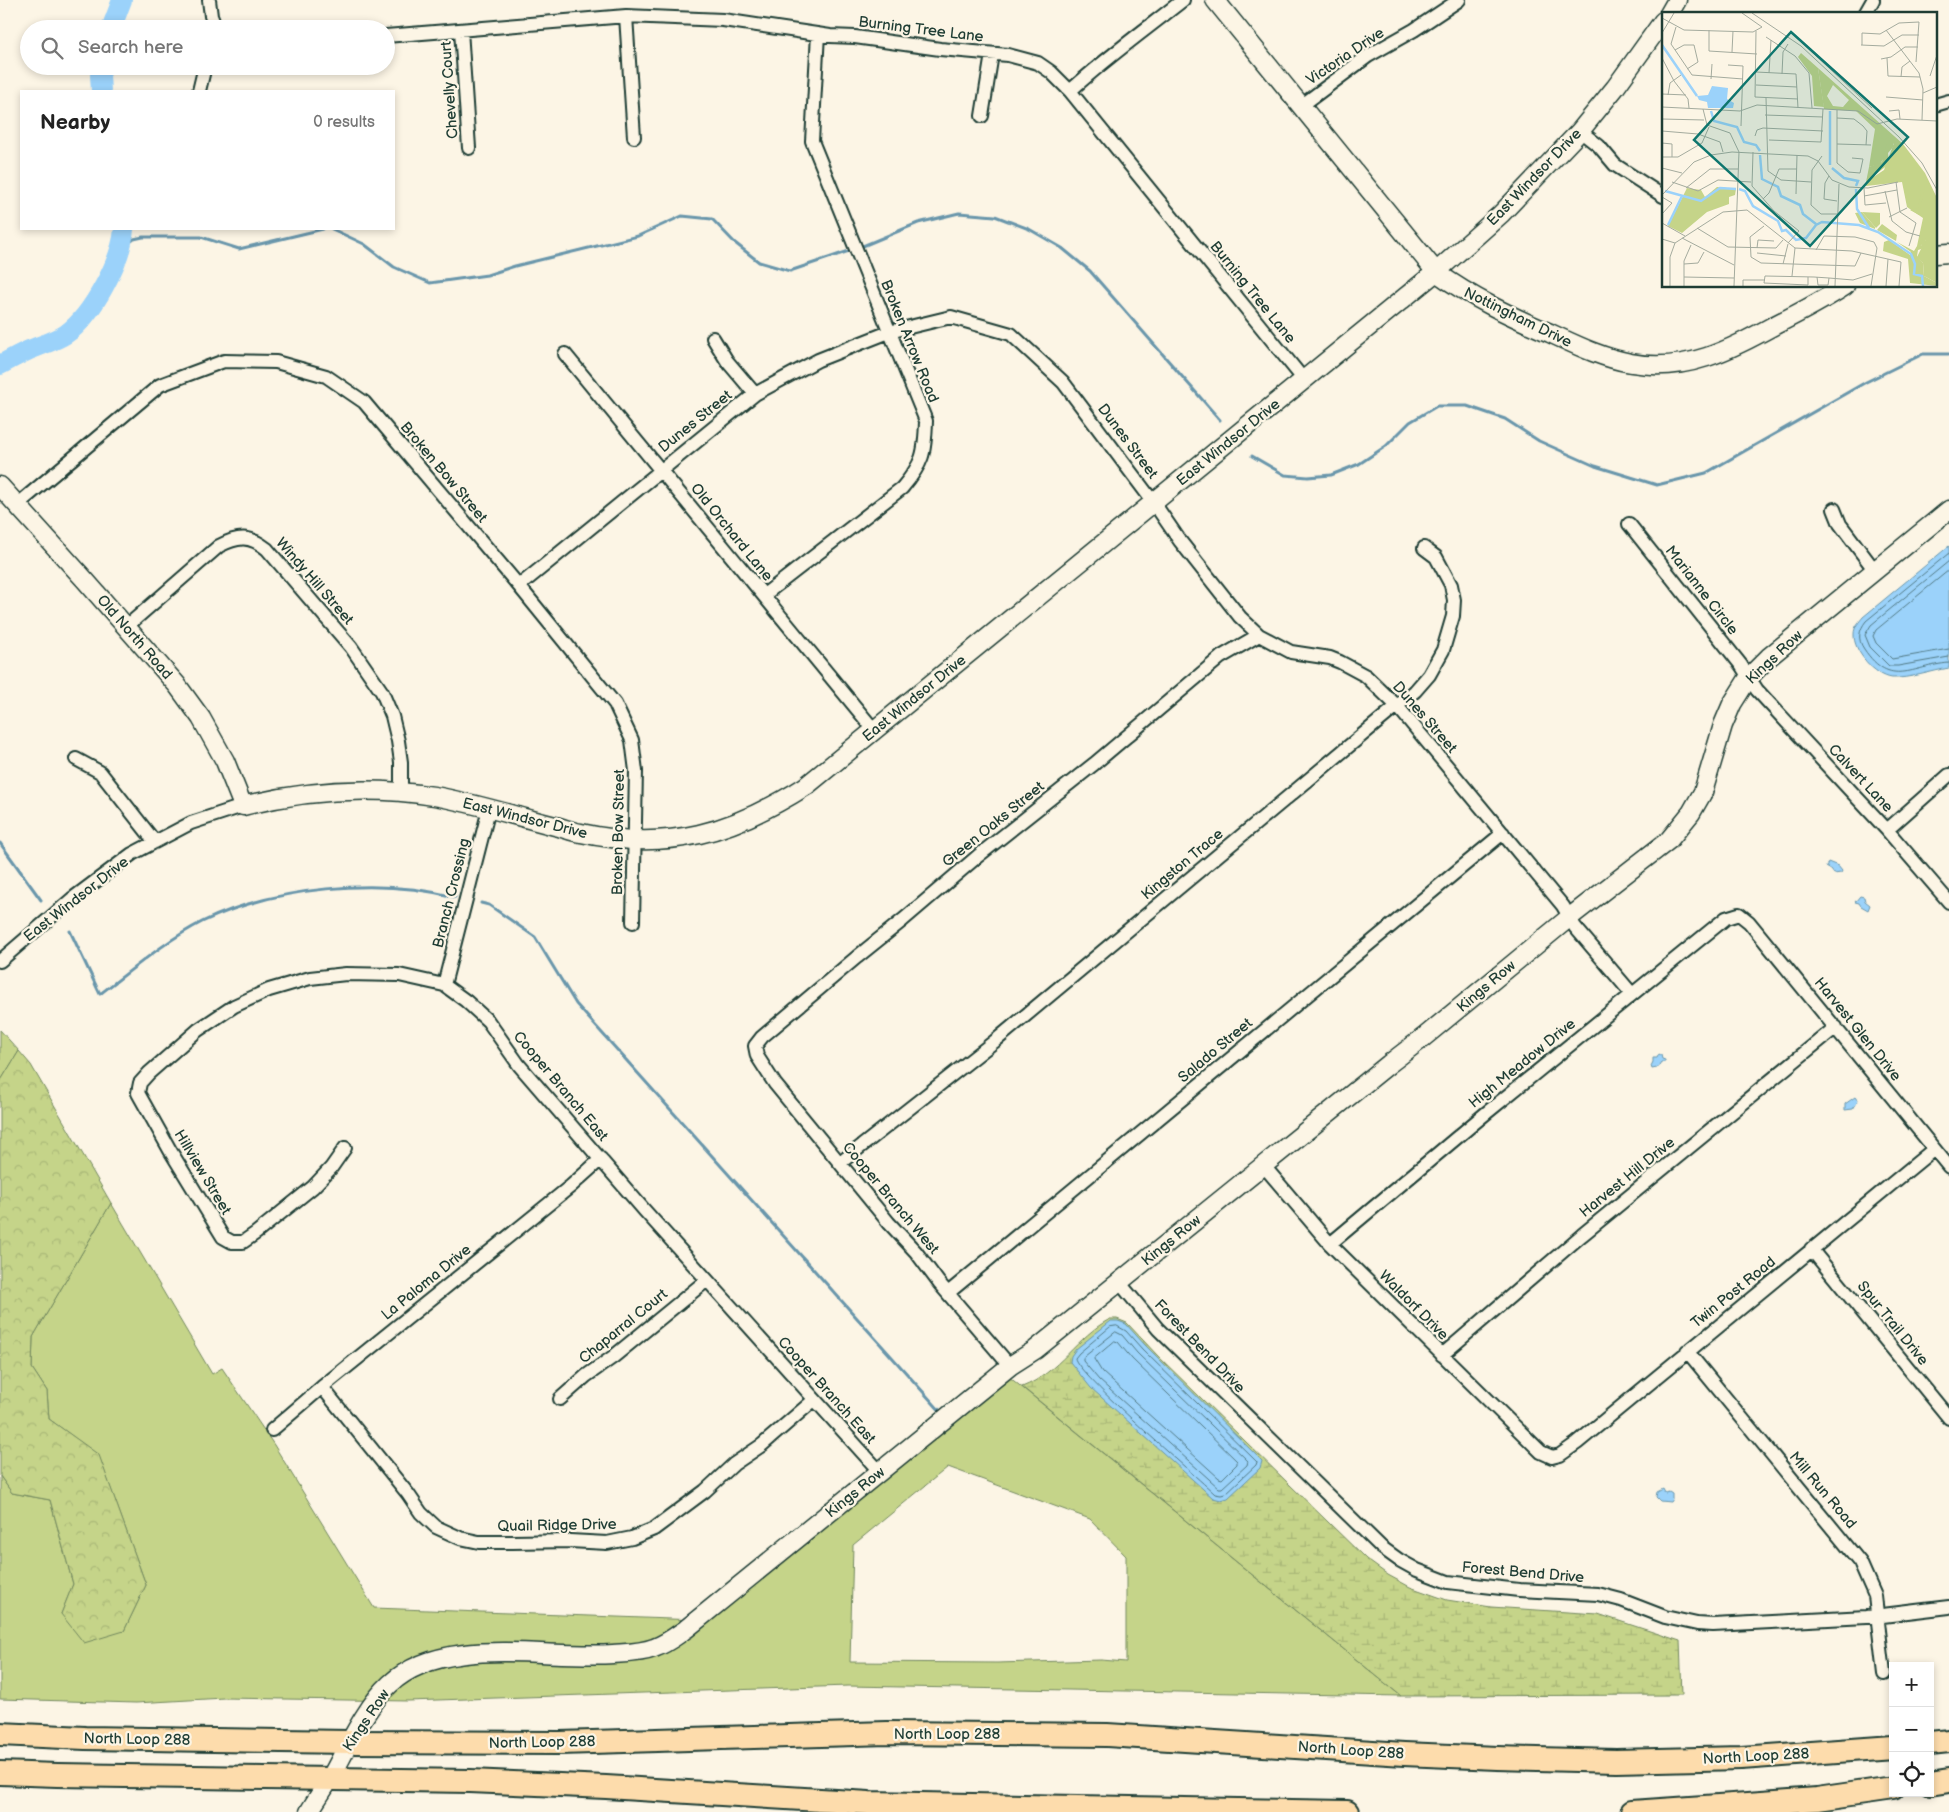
<!DOCTYPE html>
<meta charset="utf-8">
<style>
body{margin:0;font-family:"Balsamiq Sans",sans-serif;background:#f6f6f6;color:#222}
.controls{position:absolute;right:15px;bottom:15px;display:grid;overflow:hidden;border-radius:0px;box-shadow:0 2px 8px #0003}
.controls button{width:45px;height:45px;display:grid;place-items:center;padding:0;border:0;border-bottom:1px solid #e0e0e0;background:#fff;color:#222;font:25px sans-serif}
.list{margin:0;padding:0;list-style:none}
h2{display:flex;justify-content:space-between;align-items:center;height:65px;margin:0;padding:0 20px;font-size:21px}
h2 small{font-size:16px;font-weight:400;color:#767676}
.icon{flex:none;width:28px;height:28px;fill:none;stroke:currentColor;stroke-width:2;stroke-linecap:round;stroke-linejoin:round}
.map{position:relative;flex:none;width:1949px;height:1812px;overflow:hidden}
.search{position:absolute;background:#fff;box-shadow:0 2px 8px #0003;left:20px;top:20px;width:375px;height:55px;display:flex;align-items:center;gap:12px;box-sizing:border-box;padding:0 18px;border-radius:28px;color:#767676;font-size:19px}
.panel{position:absolute;background:#fff;box-shadow:0 2px 8px #0003;left:20px;top:90px;width:375px;height:140px;border-radius:0px}
.map>svg:first-child{display:block}
</style>
<div class="map">
<svg width="1949" height="1812" viewBox="0 0 1949 1812">
<defs>
<pattern id="forest-crowns" width="20" height="18" patternUnits="userSpaceOnUse" patternTransform="scale(1.25)"><rect width="20" height="18" fill="#c5d489"/><path d="M2 6a3 3 0 1 1 6 0M12 15a3 3 0 1 1 6 0" fill="none" stroke="#a9b777"/></pattern>
<pattern id="wetland-marsh" width="20" height="14" patternUnits="userSpaceOnUse" patternTransform="scale(1.25)"><rect width="20" height="14" fill="#c5d489"/><path d="M1 5h8M5 5V1M11 12h8M15 12V8" fill="none" stroke="#a9b777"/></pattern>
</defs>
<rect width="100%" height="100%" fill="#fcf5e5"/>
<filter id="ink" filterUnits="userSpaceOnUse"><feTurbulence type="fractalNoise" baseFrequency=".02" numOctaves="2"/><feDisplacementMap in="SourceGraphic" scale="10" xChannelSelector="R" yChannelSelector="G"/><feConvolveMatrix kernelMatrix="1 2 1 2 8 2 1 2 1" color-interpolation-filters="sRGB"/></filter>
<g filter="url(#ink)">
<path fill="#c5d489" stroke="#72885e" fill-rule="evenodd" d="M 0,1030 L 19,1051 L 0,1082 Z
M 111,1203 L 212,1374 L 222,1368 L 274,1445 L 374,1608 L 697,1620 L 1003,1372 L 1401,1696 L 848,1686 L 408,1701 L 224,1698 L 136,1703 L 0,1699 L 0,1476 L 12,1493 L 50,1500 L 73,1584 L 61,1614 L 124,1631 L 146,1585 L 99,1456 L 49,1419 L 47,1391 L 32,1368 L 33,1337 ZM 948,1467 L 1090,1519 L 1126,1556 L 1126,1662 L 1101,1660 L 997,1663 L 850,1662 L 853,1545 Z"/>
<path fill="url(#forest-crowns)" stroke="#72885e" d="M 19,1051 L 31,1065 L 111,1203 L 33,1337 L 32,1368 L 47,1391 L 49,1419 L 99,1455 L 146,1585 L 124,1631 L 84,1643 L 61,1614 L 73,1584 L 50,1500 L 12,1493 L 0,1476 L 0,1082 Z"/>
<path fill="url(#wetland-marsh)" stroke="#72885e" d="M 1110,1319 L 1117,1319 L 1127,1323 L 1157,1355 L 1290,1485 L 1366,1559 L 1388,1575 L 1410,1587 L 1447,1600 L 1491,1607 L 1598,1614 L 1680,1641 L 1682,1695 L 1401,1696 L 1022,1387 C 1059,1373 1077,1336 1110,1319 Z"/>
<path fill="#9bd2fa" stroke="#6996ab" d="M 1949,546 L 1949,668 C 1932,671 1908,679 1892,678 C 1875,676 1853,651 1854,634 C 1854,627 1859,622 1863,617 Z
M 1828,862 L 1838,866 L 1842,871 L 1841,873 L 1834,874 L 1831,870 L 1826,867 Z
M 1860,896 L 1864,897 L 1865,901 L 1870,905 L 1868,910 L 1861,906 L 1859,903 L 1855,902 Z
M 1659,1054 L 1661,1055 L 1662,1059 L 1665,1060 L 1665,1062 L 1661,1062 L 1657,1068 L 1652,1069 L 1651,1066 L 1653,1062 L 1653,1058 L 1657,1058 Z
M 1855,1097 L 1858,1101 L 1853,1109 L 1845,1110 L 1845,1104 Z
M 1111,1321 L 1118,1321 L 1126,1324 L 1145,1345 L 1262,1461 L 1260,1468 L 1228,1498 L 1221,1500 L 1213,1498 L 1091,1388 L 1070,1362 L 1071,1356 L 1076,1349 Z
M 1663,1489 L 1665,1493 L 1669,1492 L 1672,1494 L 1672,1499 L 1670,1502 L 1660,1501 L 1656,1497 L 1657,1492 Z"/>
<g fill="none" stroke-linecap="round" stroke-linejoin="round">
<path stroke="#517983" stroke-width="1" d="M 1949,553 L 1866,621 C 1859,630 1857,639 1864,649 C 1891,689 1911,666 1949,663
M 1949,561 L 1871,625 L 1865,635 L 1870,647 L 1889,666 L 1898,666 L 1949,657
M 1949,570 L 1876,630 L 1873,636 L 1876,643 L 1892,659 L 1949,649
M 1117,1326 L 1126,1331 L 1142,1349 L 1257,1462 L 1256,1465 L 1225,1494 L 1221,1495 L 1215,1494 C 1196,1476 1076,1373 1075,1358 L 1079,1353 L 1110,1327 Z
M 1116,1332 L 1122,1335 L 1137,1353 L 1248,1461 L 1247,1465 L 1222,1488 L 1219,1488 L 1099,1380 L 1083,1361 L 1083,1358 Z
M 1115,1341 L 1118,1342 L 1132,1359 L 1237,1461 L 1237,1464 L 1222,1479 L 1219,1478 L 1102,1372 L 1094,1359 Z"/>
<path stroke="#6996ab" stroke-width="3" d="M 332,229 L 364,244 L 394,267 L 430,283 L 487,275 L 515,266 L 638,236 L 682,216 L 712,219 L 735,243 L 759,262 L 790,271 L 852,250
M 858,248 L 918,223 L 959,213 L 995,216 L 1029,229 L 1062,248 L 1090,271 L 1220,420
M 121,249 L 134,239 L 143,237 L 201,237 L 239,249 L 323,229
M 1252,456 L 1285,475 L 1308,477 L 1331,475 L 1359,464 L 1386,446 L 1410,422 L 1437,406 L 1467,406 L 1505,419 L 1539,441 L 1595,466 L 1657,485 L 1706,473 L 1866,382 L 1923,354 L 1949,354
M 0,843 L 41,900
M 481,903 L 489,905 L 535,937 L 576,1004 L 942,1413
M 70,931 L 100,994 C 133,969 165,941 202,922 C 274,887 378,877 455,897"/>
<path stroke="#9bd2fa" stroke-width="20" d="M 111,29 L 122,0
M 101,91 L 100,75 L 103,66
M 0,365 C 9,360 18,355 27,351 C 40,345 54,342 66,334 C 92,316 122,260 124,229"/>
<g stroke="#1f3d34" stroke-width="16">
<path id="street" d="M 209,0 L 211,16 L 216,29
M 1865,14 L 1873,0
M 626,16 L 634,137
M 461,30 L 469,148
M 386,36 L 626,16 L 723,20 L 830,36 L 855,37 L 940,49 L 1008,55 L 1038,63 L 1051,72 L 1070,91 L 1304,380
M 199,91 L 205,66
M 1070,91 C 1106,58 1145,30 1183,0
M 1935,105 L 1949,101
M 1301,106 L 1368,56 L 1414,30 L 1459,0
M 982,116 L 992,54
M 1580,131 L 1599,146 L 1615,165 L 1663,196
M 713,338 L 727,361 L 755,394
M 565,354 L 875,731
M 17,505 L 160,385 L 224,361 L 276,362 L 326,376 L 364,402 L 519,586 L 615,704 L 632,740 L 636,771 L 633,922
M 1834,509 L 1840,524 L 1876,572
M 1629,524 L 1741,665 L 1757,690 L 1887,830 L 1949,902
M 519,586 L 755,394 L 818,360 L 889,332 L 951,317 L 1011,334 L 1063,382 L 1154,503 L 1180,541 L 1240,617 L 1259,635 L 1291,652 L 1330,658 L 1340,662 L 1366,676 L 1398,707 L 1563,906 L 1575,927 L 1632,994
M 764,595 L 902,488 C 923,463 925,454 926,421 L 812,141 L 818,34
M 126,627 L 219,546 C 238,536 250,535 267,549 L 351,647 L 382,692 L 392,716 L 398,741 L 401,762 L 401,792
M 76,759 L 100,772 L 155,842
M 1887,830 L 1949,775
M 0,961 L 72,899 L 132,854 L 191,823 L 243,806
M 444,985 L 489,809
M 345,1148 L 331,1168 L 313,1187 L 256,1233 L 243,1242 L 232,1242 L 223,1237 L 171,1152 L 138,1093 L 140,1083 L 149,1073 L 198,1030 L 234,1006 L 269,990 L 310,978 L 346,974 L 399,975 L 444,985 L 466,1001 L 488,1021 L 519,1065 L 645,1211 L 880,1472
M 840,1163 L 995,1041 L 1415,691 L 1429,675 L 1443,650 L 1453,616 L 1454,600 L 1451,585 L 1436,557 L 1424,548
M 1263,1165 L 1330,1244 L 1541,1452 L 1552,1457 L 1560,1455 L 1577,1443 L 1934,1149
M 1330,1244 L 1485,1114 L 1726,918 L 1739,914 L 1749,922 L 1949,1167
M 1811,1249 L 1949,1418
M 1119,1282 L 1158,1329 L 1381,1547 L 1399,1560 L 1417,1570 L 1448,1582 L 1519,1590 L 1598,1594 L 1621,1600 L 1665,1617 L 1697,1624 L 1713,1625 L 1866,1617 L 1949,1607
M 948,1293 L 1503,833
M 1687,1351 L 1860,1562 L 1875,1596 L 1884,1674
M 1442,1355 L 1582,1235 L 1836,1027
M 1010,1366 L 939,1283 L 916,1252 L 889,1223 L 775,1084 L 757,1056 L 755,1046 L 762,1037 L 857,957 L 903,920 L 978,856 L 1094,764 L 1221,657 L 1259,635
M 322,1387 L 408,1494 L 421,1513 L 436,1527 L 460,1538 L 479,1542 L 512,1542 L 570,1541 L 607,1543 L 632,1538 L 654,1529 L 705,1491 L 734,1464 L 762,1445 L 814,1400
M 560,1399 L 586,1376 L 613,1357 L 707,1280
M 272,1430 L 322,1387 L 571,1186 L 601,1159"/>
</g>
<g stroke="#1f3d34" stroke-width="21">
<path id="secondary" d="M 1215,0 L 1436,272 C 1472,298 1510,316 1550,333 C 1576,345 1602,358 1631,363 C 1686,373 1729,350 1775,325 C 1799,313 1822,301 1845,286
M 1669,14 L 1677,0
M 1935,254 L 1949,253
M 0,486 L 85,580 L 177,685 L 201,718 L 225,761 L 243,806 C 306,790 371,786 434,796 C 475,803 515,816 555,826 C 564,828 572,832 581,833 C 668,852 732,833 806,786 L 1436,272 L 1501,214 L 1580,131 L 1615,88 L 1663,21
M 309,1812 C 316,1800 324,1789 331,1777 C 347,1748 366,1706 390,1684 C 444,1634 545,1659 613,1654 C 626,1653 641,1653 654,1648 C 666,1644 676,1636 686,1629 L 1010,1366 L 1035,1350 L 1389,1064 L 1424,1037 L 1570,917 L 1669,840 L 1691,813 L 1703,792 L 1723,725 L 1732,704 L 1749,677 L 1769,657 L 1949,510"/>
</g>
<g stroke="#1f3d34" stroke-width="26">
<path id="highway" d="M 0,1734 L 85,1738 L 349,1742 L 560,1743 L 887,1733 L 1107,1735 L 1404,1754 L 1497,1758 L 1616,1761 L 1741,1758 L 1893,1747
M 1930,1743 L 1949,1741
M 0,1773 L 57,1775 L 470,1781 L 606,1787 L 869,1803 L 1347,1812
M 1930,1783 L 1949,1780
M 1632,1812 L 1817,1799 L 1893,1788"/>
</g>
<use href="#street" stroke="#fcf5e5" stroke-width="12"/>
<use href="#secondary" stroke="#fcf5e5" stroke-width="18"/>
<use href="#highway" stroke="#fddcac" stroke-width="22"/>
</g>
</g>
<g text-anchor="middle" stroke-width="4.5" stroke-linejoin="round" paint-order="stroke">
<g font-size="15" fill="#1f3d34" stroke="#fcf5e5">
<text transform="translate(921 29) rotate(7)" y="5">Burning Tree Lane</text>
<text transform="translate(1345 56) rotate(-34)" y="5">Victoria Drive</text>
<text transform="translate(449 90) rotate(-94)" y="5">Chevelly Court</text>
<text transform="translate(1534 177) rotate(-46)" y="5">East Windsor Drive</text>
<text transform="translate(1253 292) rotate(51)" y="5">Burning Tree Lane</text>
<text transform="translate(1518 317) rotate(26)" y="5">Nottingham Drive</text>
<text transform="translate(910 341) rotate(68)" y="5">Broken Arrow Road</text>
<text transform="translate(695 421) rotate(-39)" y="5">Dunes Street</text>
<text transform="translate(1128 441) rotate(53)" y="5">Dunes Street</text>
<text transform="translate(1228 442) rotate(-39)" y="5">East Windsor Drive</text>
<text transform="translate(444 472) rotate(50)" y="5">Broken Bow Street</text>
<text transform="translate(732 532) rotate(51)" y="5">Old Orchard Lane</text>
<text transform="translate(315 581) rotate(49)" y="5">Windy Hill Street</text>
<text transform="translate(1702 590) rotate(52)" y="5">Marianne Circle</text>
<text transform="translate(135 637) rotate(49)" y="5">Old North Road</text>
<text transform="translate(1774 657) rotate(-43)" y="5">Kings Row</text>
<text transform="translate(914 698) rotate(-39)" y="5">East Windsor Drive</text>
<text transform="translate(1425 717) rotate(49)" y="5">Dunes Street</text>
<text transform="translate(1861 778) rotate(47)" y="5">Calvert Lane</text>
<text transform="translate(525 818) rotate(14)" y="5">East Windsor Drive</text>
<text transform="translate(993 824) rotate(-39)" y="5">Green Oaks Street</text>
<text transform="translate(618 832) rotate(-89)" y="5">Broken Bow Street</text>
<text transform="translate(1182 864) rotate(-40)" y="5">Kingston Trace</text>
<text transform="translate(451 893) rotate(-76)" y="5">Branch Crossing</text>
<text transform="translate(76 899) rotate(-38)" y="5">East Windsor Drive</text>
<text transform="translate(1486 986) rotate(-40)" y="5">Kings Row</text>
<text transform="translate(1858 1029) rotate(51)" y="5">Harvest Glen Drive</text>
<text transform="translate(1215 1050) rotate(-40)" y="5">Salado Street</text>
<text transform="translate(1522 1063) rotate(-39)" y="5">High Meadow Drive</text>
<text transform="translate(561 1086) rotate(50)" y="5">Cooper Branch East</text>
<text transform="translate(203 1172) rotate(59)" y="5">Hillview Street</text>
<text transform="translate(1627 1177) rotate(-39)" y="5">Harvest Hill Drive</text>
<text transform="translate(891 1198) rotate(50)" y="5">Cooper Branch West</text>
<text transform="translate(1171 1240) rotate(-39)" y="5">Kings Row</text>
<text transform="translate(426 1282) rotate(-39)" y="5">La Paloma Drive</text>
<text transform="translate(1733 1292) rotate(-39)" y="5">Twin Post Road</text>
<text transform="translate(1414 1305) rotate(45)" y="5">Waldorf Drive</text>
<text transform="translate(1893 1323) rotate(51)" y="5">Spur Trail Drive</text>
<text transform="translate(623 1326) rotate(-39)" y="5">Chaparral Court</text>
<text transform="translate(1200 1346) rotate(46)" y="5">Forest Bend Drive</text>
<text transform="translate(827 1390) rotate(48)" y="5">Cooper Branch East</text>
<text transform="translate(1823 1490) rotate(50)" y="5">Mill Run Road</text>
<text transform="translate(855 1492) rotate(-39)" y="5">Kings Row</text>
<text transform="translate(557 1525) rotate(-1)" y="5">Quail Ridge Drive</text>
<text transform="translate(1523 1572) rotate(5)" y="5">Forest Bend Drive</text>
<text transform="translate(366 1720) rotate(-56)" y="5">Kings Row</text>
<text x="947" y="1739">North Loop 288</text>
<text transform="translate(137 1739) rotate(1)" y="5">North Loop 288</text>
<text transform="translate(542 1742) rotate(-1)" y="5">North Loop 288</text>
<text transform="translate(1351 1750) rotate(4)" y="5">North Loop 288</text>
<text transform="translate(1756 1756) rotate(-3)" y="5">North Loop 288</text>
</g>
</g>
<g transform="translate(1662 12)">
<rect width="275" height="275" fill="#fcf5e5"/>
<path d="M 156,56 L 241,132 L 263,161 L 275,186 L 275,271 L 262,264 L 261,251 L 255,245 L 264,227 L 258,235 L 255,234 L 261,206 L 245,195 L 240,170 L 204,174 L 204,170 L 222,158 L 232,131 L 218,152 L 207,155 L 213,117 L 194,99 L 162,97 ZM 171,73 L 187,88 L 181,95 L 171,94 L 165,84 ZM 200,200 L 218,201 L 218,212 L 214,216 Z" fill="#c5d489" fill-rule="evenodd"/>
<path d="M 229,129 L 232,134 L 226,141 L 227,152 L 204,170 L 207,155 L 220,150 L 225,131 ZM 261,168 L 263,174 L 257,203 L 248,198 L 256,196 L 259,180 L 256,173 ZM 200,200 L 213,215 L 213,217 L 198,211 L 193,201 ZM 220,212 L 235,223 L 234,229 L 215,218 ZM 261,226 L 264,227 L 262,236 L 256,238 L 255,244 L 261,251 L 262,264 L 275,271 L 275,274 L 248,271 L 246,247 L 221,239 L 222,230 L 227,228 L 248,243 L 249,240 L 235,230 L 252,239 L 255,234 L 259,234 Z" fill="#c5d489"/>
<path d="M 139,41 L 156,56 L 162,95 L 152,94 L 150,64 L 136,45 Z" fill="#c5d489"/>
<path d="M 55,175 L 74,177 L 73,183 L 67,185 L 67,192 L 45,200 L 20,221 L 6,214 L 25,176 L 39,178 L 43,185 Z" fill="#c5d489"/>
<path d="M 50,74 L 66,76 L 65,87 L 72,91 L 71,96 L 46,96 L 45,90 L 37,88 L 35,84 L 46,83 Z" fill="#9bd2fa"/>
<path fill="none" stroke="#9bd2fa" stroke-width="2.5" d="M 0,33 L 35,84M 49,99 L 52,109 L 75,115 L 82,130 L 94,133 L 98,139M 168,99 L 168,153M 98,143 L 100,167 L 116,175 L 119,184 L 138,193 L 141,202 L 154,212M 170,156 L 182,166 L 196,169 L 194,174M 77,177 L 83,179 L 91,194 L 116,209 L 120,219 L 124,218 L 134,228 L 144,226 L 154,213 L 160,210 L 197,213 L 216,220 L 249,242 L 253,252 L 252,262 L 260,264 L 261,274M 194,177 L 195,197 L 207,216M 3,179 L 39,189 L 58,176 L 74,177M 6,213 L 20,184"/>
<path fill="none" stroke="#a4ab9e" stroke-width="1" d="M 90,1 L 139,34 L 237,125 L 260,151 L 275,178M 0,6 L 22,18 L 91,20 L 100,15 L 80,1M 14,15 L 9,32 L 30,63 L 81,67M 47,18 L 47,39 L 95,42M 224,18 L 257,61 L 261,77 L 260,108M 94,19 L 93,85 L 136,87M 0,21 L 12,1M 104,25 L 133,44 L 147,61 L 150,96M 138,29 L 210,96M 199,33 L 222,34 L 240,23 L 257,23M 200,33 L 200,21 L 218,22 L 237,11 L 257,10 L 254,50M 13,38 L 22,33 L 32,33 L 36,50 L 25,57M 70,40 L 71,19M 0,46 L 12,69 L 26,87 L 27,96M 225,46 L 226,64 L 258,65M 219,47 L 229,45 L 243,35 L 256,35M 66,53 L 81,54 L 79,114M 94,60 L 134,62 L 136,96M 107,61 L 109,28M 120,62 L 121,40 L 126,32M 268,64 L 275,43M 239,65 L 240,55 L 248,49M 49,67 L 50,52M 94,73 L 135,75M 261,81 L 275,75M 0,82 L 24,83M 6,83 L 8,71 L 19,63M 224,85 L 261,88M 104,86 L 106,159 L 119,168 L 149,170M 0,95 L 78,99 L 95,93 L 196,99 L 215,112 L 235,107 L 275,109M 41,97 L 45,113 L 68,121 L 77,140 L 72,274M 175,98 L 175,151 L 186,160 L 198,161 L 201,147 L 190,146M 227,99 L 237,98 L 238,107M 103,103 L 161,105M 175,106 L 192,107 L 201,114 L 205,119 L 204,133M 0,107 L 42,108M 0,119 L 36,122 L 58,130 L 61,140M 93,124 L 95,118 L 101,116 L 161,119M 107,128 L 159,130 L 161,97M 0,131 L 10,132 L 10,145M 175,132 L 209,133M 91,140 L 90,174 L 112,199 L 137,219 L 126,231M 160,144 L 150,158 L 149,193 L 159,202 L 175,202M 0,145 L 16,145 L 40,131 L 47,115M 0,156 L 20,161M 167,164 L 163,171 L 162,187 L 175,189M 10,170 L 36,179 L 56,168 L 89,170M 234,170 L 238,200 L 254,211 L 247,234M 24,176 L 48,157 L 76,157M 202,176 L 203,193 L 224,191M 223,179 L 230,209 L 244,220 L 258,224M 134,182 L 135,143M 0,183 L 32,150 L 49,143 L 70,140 L 146,144 L 156,149 L 170,168 L 187,175 L 206,176 L 236,170M 202,184 L 235,178M 0,185 L 10,191 L 0,202M 101,187 L 107,181 L 117,157 L 135,157M 227,205 L 245,196M 0,211 L 23,224M 102,214 L 88,225 L 89,245 L 99,251 L 193,254 L 199,241M 35,216 L 66,235 L 114,236 L 121,228M 20,226 L 72,253M 0,227 L 13,231 L 61,200 L 85,198 L 133,236 L 190,239 L 239,250 L 237,274M 95,236 L 96,228 L 112,229M 154,238 L 162,224 L 193,225 L 212,230 L 215,236 L 209,274M 95,241 L 124,244M 22,252 L 36,251 L 42,240M 121,252 L 126,232M 130,264 L 133,236M 22,265 L 72,266M 146,265 L 146,273 L 102,271 L 103,264 L 152,265 L 167,266 L 191,268 L 210,262M 155,265 L 156,273 L 166,273 L 167,266M 8,274 L 8,245 L 13,231M 22,274 L 22,249 L 29,233M 81,274 L 81,268 L 103,268M 173,274 L 177,172M 224,274 L 226,247"/>
<path fill="#0f766e" fill-opacity="0.15" stroke="#0f766e" stroke-width="2.5" d="M 129,20 L 246,125 L 148,234 L 32,128 Z"/>
<rect width="275" height="275" fill="none" stroke="#1f3d34" stroke-width="2.5"/>
</g>
</svg>
<div class="controls">
<button>+</button>
<button>−</button>
<button><svg class="icon" aria-label="locate" viewBox="0 0 24 24"><circle cx="12" cy="12" r="6"/><path d="M12 2v4M12 18v4M2 12h4M18 12h4"/></svg></button>
</div>
<div class="search"><svg class="icon" aria-label="search" viewBox="0 0 24 24"><circle cx="10" cy="10" r="6"/><path d="M15 15l6 6"/></svg>Search here</div>
<section class="panel">
<h2>Nearby<small>0 results</small></h2>
<ul class="list">
</ul>
</section>
</div>
